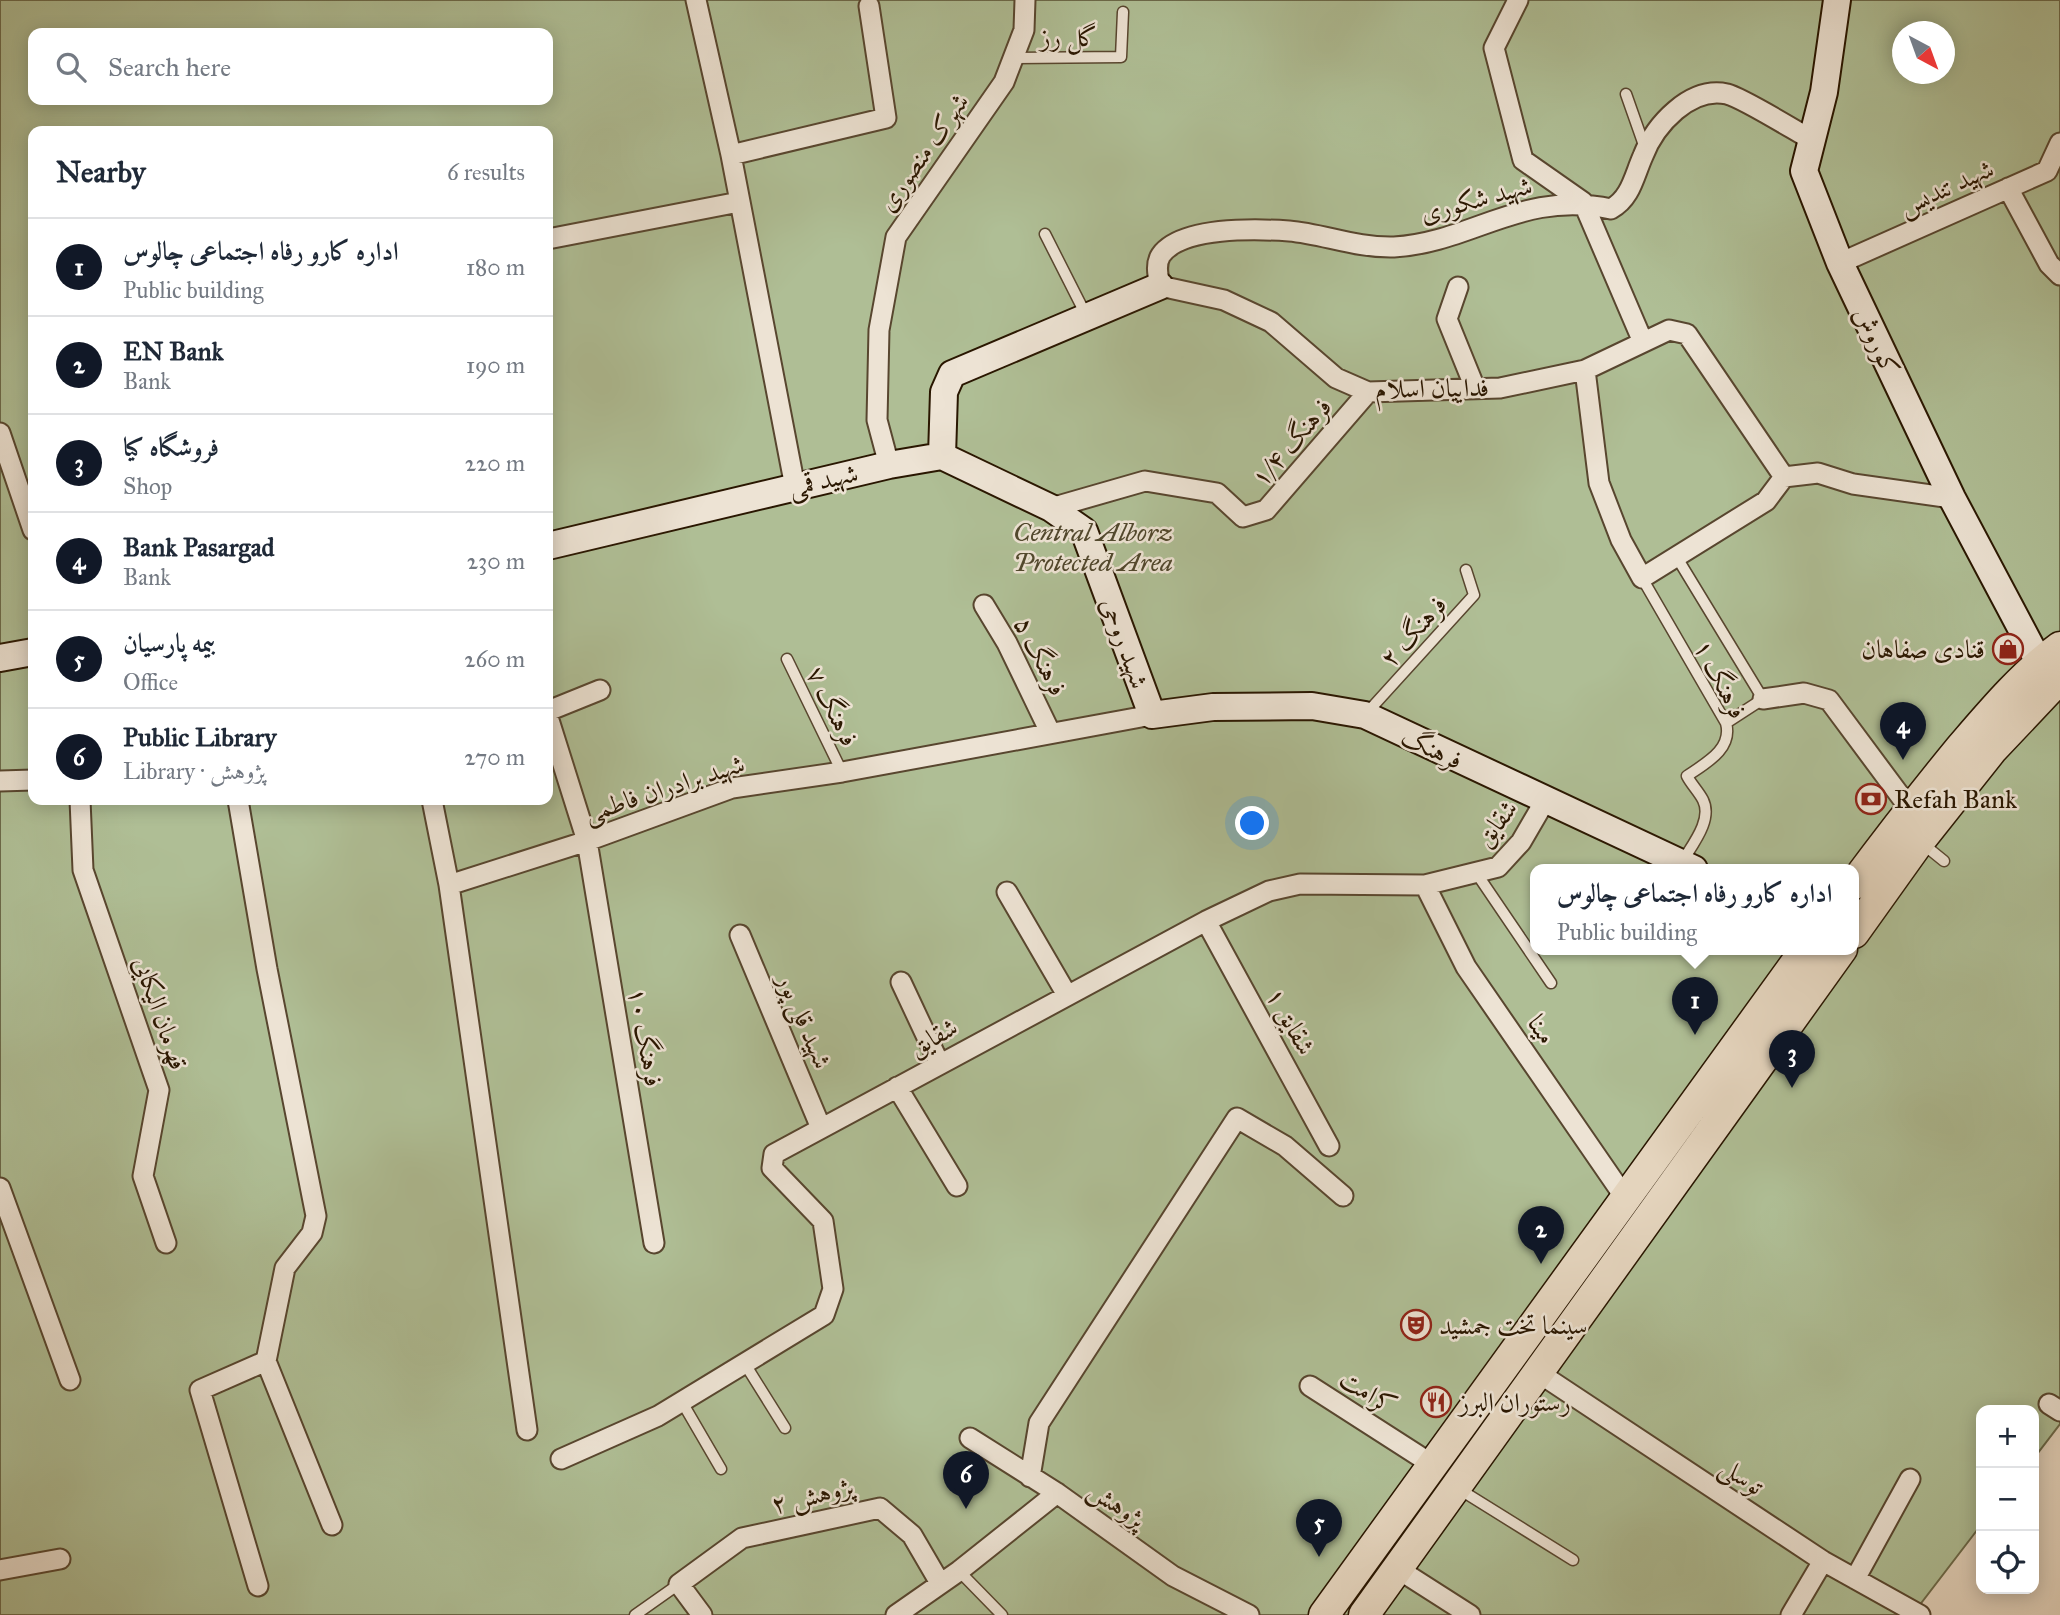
<!DOCTYPE html>
<meta charset="utf-8">
<style>
body{margin:0;font-family:"IM FELL Great Primer",Amiri,serif;background:#f6f6f7;color:#1f2937}
.controls{position:absolute;right:21px;bottom:21px;display:grid;overflow:hidden;border-radius:14px;box-shadow:0 4px 18px #0003}
.controls button{width:63px;height:63px;display:grid;place-items:center;padding:0;border:0;border-bottom:2px solid #e0e1e3;background:#fff;color:#1f2937;font:35px sans-serif}
.compass{position:absolute;left:1892px;top:21px;width:63px;height:63px;border-radius:50%;background:#fff;box-shadow:0 4px 18px #0003;rotate:139deg}
.you{position:absolute;left:1253px;top:824px;width:24px;height:24px;margin:-18px;border:5px solid #fff;border-radius:50%;background:#1a73e8;box-shadow:0 0 0 10px #1a73e833}
.badge{display:grid;place-items:center;width:46px;height:46px;border-radius:50%;background:#111827;color:#fff;font-size:23px;font-weight:700}
.pin{position:absolute;translate:-50% -58px;filter:drop-shadow(0 2px 4px #0008)}
.pin::after{content:'';position:absolute;top:37px;width:24px;height:21px;background:inherit;clip-path:polygon(0 0,100% 0,50% 100%)}
.popup{position:absolute;left:1530px;top:864px;width:329px;height:91px;box-sizing:border-box;display:grid;place-content:center;border-radius:14px;background:#fff;filter:drop-shadow(0 2px 5px #0005);font-size:23px;white-space:nowrap;color:#747a83}
.popup b{font-size:26px;color:#1f2937}
.popup::after{content:'';position:absolute;left:50%;top:100%;margin-left:-14px;border:14px solid transparent;border-top-color:#fff}
.list{margin:0;padding:0;list-style:none}
h2{display:flex;justify-content:space-between;align-items:center;height:91px;margin:0;padding:0 28px;font-size:30px}
h2 small{font-size:23px;font-weight:400;color:#747a83}
.list li{display:grid;grid-template-columns:46px 1fr auto;gap:21px;align-items:center;box-sizing:border-box;height:98px;padding:0 28px;border-top:2px solid #e0e1e3}
.list b{display:block;font-size:26px;white-space:nowrap}
.list p{margin:0;font-size:23px;white-space:nowrap;color:#747a83}
.list em{font-size:23px;font-style:normal;color:#747a83}
.icon{flex:none;width:38px;height:38px;fill:none;stroke:currentColor;stroke-width:2;stroke-linecap:round;stroke-linejoin:round}
.map{position:relative;flex:none;width:2060px;height:1615px;overflow:hidden}
.search{position:absolute;background:#fff;box-shadow:0 4px 18px #0003;left:28px;top:28px;width:525px;height:77px;display:flex;align-items:center;gap:18px;box-sizing:border-box;padding:0 24px;border-radius:14px;color:#747a83;font-size:26px}
.panel{position:absolute;background:#fff;box-shadow:0 4px 18px #0003;left:28px;top:126px;width:525px;height:679px;border-radius:14px}
.map>svg:first-child{display:block}
</style>
<div class="map">
<svg width="2060" height="1615" viewBox="0 0 2060 1615">
<rect width="100%" height="100%" fill="#e4d4bd"/>
<filter id="stains"><feTurbulence type="fractalNoise" baseFrequency=".00286" numOctaves="4"/><feColorMatrix values="0 0 0 0 .2 0 0 0 0 .09 0 0 0 0 .02 0 0 0 .5 -.17"/></filter>
<radialGradient id="worn" r=".72"><stop offset=".6" stop-color="#630" stop-opacity="0"/><stop offset="1" stop-color="#630" stop-opacity=".3"/></radialGradient>
<path fill="#afbe95" stroke="#6c6a4a" stroke-width="2" fill-rule="evenodd" d="M 0,0 L 2060,0 L 2060,1424 L 2034,1458 L 2034,1410 L 1981,1410 L 1981,1525 L 1912,1615 L 0,1615 ZM 1902,32 L 1944,32 L 1944,74 L 1902,74 ZM 33,33 L 548,33 L 548,100 L 33,100 ZM 33,131 L 548,131 L 548,800 L 33,800 ZM 1536,869 L 1854,869 L 1854,949 L 1536,949 Z"/>
<g fill="none" stroke-linecap="round" stroke-linejoin="round">
<g stroke="#58462f" stroke-width="13">
<path id="lane" d="M 1013,58 L 1121,57 L 1123,12
M 1626,94 L 1645,148
M 1045,234 L 1086,315
M 1676,556 L 1763,699 L 1726,723
M 1642,578 L 1726,723 C 1733,749 1706,763 1687,776 C 1691,784 1699,792 1703,800 C 1713,820 1692,845 1682,862
M 787,659 L 842,772
M 1365,715 L 1474,595 L 1466,570
M 1923,844 L 1944,861
M 1477,874 L 1551,983
M 745,1364 L 785,1428
M 682,1402 L 721,1469
M 1459,1489 L 1573,1560
M 959,1571 L 1002,1615
M 635,1615 L 679,1584"/>
</g>
<g stroke="#58462f" stroke-width="23">
<path id="street" d="M 696,0 L 731,155 L 795,487
M 1518,0 L 1494,48 L 1523,160 L 1583,202 L 1643,342
M 1812,140 C 1794,130 1743,98 1727,94 C 1690,86 1655,125 1643,156 C 1634,176 1631,198 1611,209 C 1524,189 1471,243 1394,247 C 1355,248 1324,234 1289,231 C 1257,229 1182,226 1161,255 C 1155,264 1158,276 1160,286 L 1224,300 L 1271,322 L 1336,378 L 1368,392 L 1500,388 L 1585,370 L 1669,330 L 1687,334 L 1784,477 L 1818,473 L 1853,484 L 1952,498
M 731,155 L 886,118 L 869,6
M 2008,188 L 2049,264 L 2060,275
M 553,238 L 739,202
M 1840,263 L 2047,171 L 2060,143
M 1458,287 L 1447,319 L 1475,388
M 1585,370 L 1599,483 L 1621,540 L 1642,578 L 1766,501 L 1784,477
M 0,433 L 33,530
M 889,465 L 877,420 L 879,330 L 896,237 L 1004,82 L 1024,30 L 1025,0
M 1051,508 L 1145,481 L 1217,493 L 1243,517 L 1266,510 L 1368,392
M 984,605 L 1007,643 L 1050,732
M 1763,699 L 1804,693 L 1829,700 L 1910,809
M 548,711 L 600,690
M 548,717 L 587,841 L 654,1243
M 0,781 L 33,780
M 80,800 L 83,870 L 159,1090 L 143,1176 L 166,1243
M 238,800 L 267,969 L 316,1216 L 312,1233 L 285,1268 L 266,1361 L 332,1525
M 432,800 L 449,885
M 1425,885 L 1466,967 L 1626,1199
M 1007,892 L 1067,995
M 1206,921 L 1329,1146
M 740,935 L 821,1128
M 901,982 L 939,1063
M 897,1087 L 957,1186
M 0,1188 L 70,1380
M 1539,1373 L 1823,1561 L 1920,1615
M 1310,1386 L 1433,1465
M 2049,1404 L 2060,1411
M 527,1430 L 449,885 L 587,841 L 732,788 L 842,772 L 1152,715
M 970,1438 L 1057,1493 L 1173,1576 L 1249,1615
M 561,1459 L 658,1416 L 824,1315 L 833,1289 L 823,1221 L 772,1168 L 774,1154 L 1206,921 L 1269,891 L 1300,884 L 1425,885 L 1498,867 L 1521,842 L 1546,799
M 1030,1477 L 1039,1423 L 1237,1118 L 1285,1146 L 1343,1196
M 1398,1569 L 1470,1615
M 0,1570 L 60,1559
M 1855,1579 L 1910,1479
M 258,1586 L 200,1390 L 266,1361
M 702,1615 L 679,1584 L 742,1538 L 880,1508 L 912,1535 L 940,1583
M 896,1615 L 959,1571 L 1057,1493
M 1791,1615 L 1823,1561"/>
</g>
<g stroke="#291600" stroke-width="30">
<path id="secondary" d="M 1837,0 L 1824,92 L 1804,171 L 1840,263 L 1952,498 L 2039,662
M 942,456 L 944,392 L 952,374 L 1160,286
M 548,546 L 889,465 L 942,456 L 1051,508 L 1084,531 L 1152,715 L 1213,707 L 1312,706 L 1365,715 L 1694,869
M 0,658 L 33,652"/>
</g>
<g stroke="#291600" stroke-width="33">
<path id="primary" d="M 1854,884 C 1889,837 1924,792 1961,747 C 1992,711 2022,675 2060,647
M 1854,933 L 1919,842 L 1992,750 L 2060,678
M 1324,1615 L 1806,949
M 1364,1615 L 1842,949"/>
</g>
<use href="#lane" stroke="#ede3d4" stroke-width="10"/>
<use href="#street" stroke="#ede3d4" stroke-width="19"/>
<use href="#secondary" stroke="#ede3d4" stroke-width="26"/>
<use href="#primary" stroke="#e4d4bd" stroke-width="30"/>
</g>
<defs>
<g id="shop-ring" transform="scale(1.575)"><circle r="9.5" fill="#ede3d4" stroke="#8f2418" stroke-width="1.5"/><path d="M-5-2.5h2.3a2.7 3.5 0 0 1 5.4 0H5L5.5 6h-11ZM-1.5-2.5h3a1.5 2.3 0 0 0-3 0Z" fill="#8f2418"/></g>
<g id="bank-ring" transform="scale(1.575)"><circle r="9.5" fill="#ede3d4" stroke="#8f2418" stroke-width="1.5"/><path d="M-6-4H6V4H-6ZM0-2.3a2.3 2.3 0 1 0 0 4.6a2.3 2.3 0 1 0 0-4.6Z" fill="#8f2418"/></g>
<g id="theatre-ring" transform="scale(1.575)"><circle r="9.5" fill="#ede3d4" stroke="#8f2418" stroke-width="1.5"/><path d="M-5-5.5Q0-4 5-5.5V0Q5 5 0 6Q-5 5-5 0ZM-3.3-2.5H-1v1.5H-3.3ZM1-2.5H3.3v1.5H1ZM-2.8 1Q0 5.5 2.8 1Z" fill="#8f2418"/></g>
<g id="restaurant-ring" transform="scale(1.575)"><circle r="9.5" fill="#ede3d4" stroke="#8f2418" stroke-width="1.5"/><path d="M-5-6h1v4h1v-4h1v4h1v-4h1v5L-1.5 .5V6h-2V.5L-5-1ZM5-6V6H3V1.5H1.5Q1.5-4 5-6Z" fill="#8f2418"/></g>
</defs>
<g fill-rule="evenodd">
<use href="#shop-ring" x="2008" y="649"/>
<use href="#bank-ring" x="1871" y="799"/>
<use href="#theatre-ring" x="1416" y="1325"/>
<use href="#restaurant-ring" x="1436" y="1402"/>
</g>
<g text-anchor="middle" stroke-width="5" stroke-linejoin="round" paint-order="stroke">
<g font-size="26" fill="#291600" stroke="#ede3d4">
<text x="1069" y="46">گل رز</text>
<text transform="translate(923 152) rotate(-55)" y="9">شهرک منصوری</text>
<text transform="translate(1946 187) rotate(-24)" y="9">شهید تندیس</text>
<text transform="translate(1476 199) rotate(-15)" y="9">شهید شکوری</text>
<text transform="translate(1877 341) rotate(64)" y="9">کوروش</text>
<text transform="translate(1432 388) rotate(-1)" y="9">فداییان اسلام</text>
<text transform="translate(1291 442) rotate(-49)" y="9">فرهنگ ۱/۴</text>
<text transform="translate(823 480) rotate(-13)" y="9">شهید قمی</text>
<text transform="translate(1413 631) rotate(-48)" y="9">فرهنگ ۲</text>
<text transform="translate(1125 643) rotate(70)" y="9">شهید روحی</text>
<text transform="translate(1041 656) rotate(63)" y="9">فرهنگ ۵</text>
<text transform="translate(1721 679) rotate(63)" y="9">فرهنگ ۱</text>
<text transform="translate(833 706) rotate(64)" y="9">فرهنگ ۷</text>
<text transform="translate(1432 748) rotate(25)" y="9">فرهنگ</text>
<text transform="translate(664 788) rotate(-18)" y="9">شهید برادران فاطمی</text>
<text transform="translate(1496 823) rotate(-52)" y="9">شقایق</text>
<text transform="translate(161 1013) rotate(71)" y="9">قهرمان الیکایی</text>
<text transform="translate(805 1021) rotate(67)" y="9">شهید قلی پور</text>
<text transform="translate(1291 1021) rotate(61)" y="9">شقایق ۱</text>
<text transform="translate(1542 1029) rotate(55)" y="9">مینا</text>
<text transform="translate(646 1037) rotate(80)" y="9">فرهنگ ۱۰</text>
<text transform="translate(933 1037) rotate(-29)" y="9">شقایق</text>
<text transform="translate(1368 1392) rotate(33)" y="9">کرامت</text>
<text transform="translate(1742 1476) rotate(33)" y="9">توسلی</text>
<text transform="translate(812 1495) rotate(-13)" y="9">پژوهش ۲</text>
<text transform="translate(1117 1504) rotate(35)" y="9">پژوهش</text>
</g>
<g font-size="26" font-style="italic" fill="#51482d" stroke="#ede3d4">
<text x="1093" y="541">Central Alborz<tspan x="1093" dy="30">Protected Area</tspan></text>
</g>
<g font-size="26" fill="#291600" stroke="#ede3d4" text-anchor="start">
<text x="1985" y="658" text-anchor="end">قنادی صفاهان</text>
<text x="1894" y="808">Refah Bank</text>
<text x="1439" y="1334">سینما تخت جمشید</text>
<text x="1459" y="1411">رستوران البرز</text>
</g>
</g>
<rect width="100%" height="100%" filter="url(#stains)"/>
<rect width="100%" height="100%" fill="url(#worn)"/>
</svg>
<div class="controls">
<button>+</button>
<button>−</button>
<button><svg class="icon" aria-label="locate" viewBox="0 0 24 24"><circle cx="12" cy="12" r="6"/><path d="M12 2v4M12 18v4M2 12h4M18 12h4"/></svg></button>
</div>
<svg class="compass" viewBox="-18 -18 36 36"><path d="M0-13l5 13h-10z" fill="#e53935"/><path d="M0 13l5-13h-10z" fill="#747a83"/></svg>
<div class="you"></div>
<div class="pin badge" style="left:1695px;top:1035px">1</div>
<div class="popup"><b>اداره کارو رفاه اجتماعی چالوس</b>Public building</div>
<div class="pin badge" style="left:1541px;top:1264px">2</div>
<div class="pin badge" style="left:1792px;top:1088px">3</div>
<div class="pin badge" style="left:1903px;top:760px">4</div>
<div class="pin badge" style="left:1319px;top:1557px">5</div>
<div class="pin badge" style="left:966px;top:1509px">6</div>
<div class="search"><svg class="icon" aria-label="search" viewBox="0 0 24 24"><circle cx="10" cy="10" r="6"/><path d="M15 15l6 6"/></svg>Search here</div>
<section class="panel">
<h2>Nearby<small>6 results</small></h2>
<ul class="list">
<li><span class="badge">1</span><div><b>اداره کارو رفاه اجتماعی چالوس</b><p>Public building</p></div><em>180 m</em></li>
<li><span class="badge">2</span><div><b>EN Bank</b><p>Bank</p></div><em>190 m</em></li>
<li><span class="badge">3</span><div><b>فروشگاه کیا</b><p>Shop</p></div><em>220 m</em></li>
<li><span class="badge">4</span><div><b>Bank Pasargad</b><p>Bank</p></div><em>230 m</em></li>
<li><span class="badge">5</span><div><b>بیمه پارسیان</b><p>Office</p></div><em>260 m</em></li>
<li><span class="badge">6</span><div><b>Public Library</b><p>Library · پژوهش</p></div><em>270 m</em></li>
</ul>
</section>
</div>
